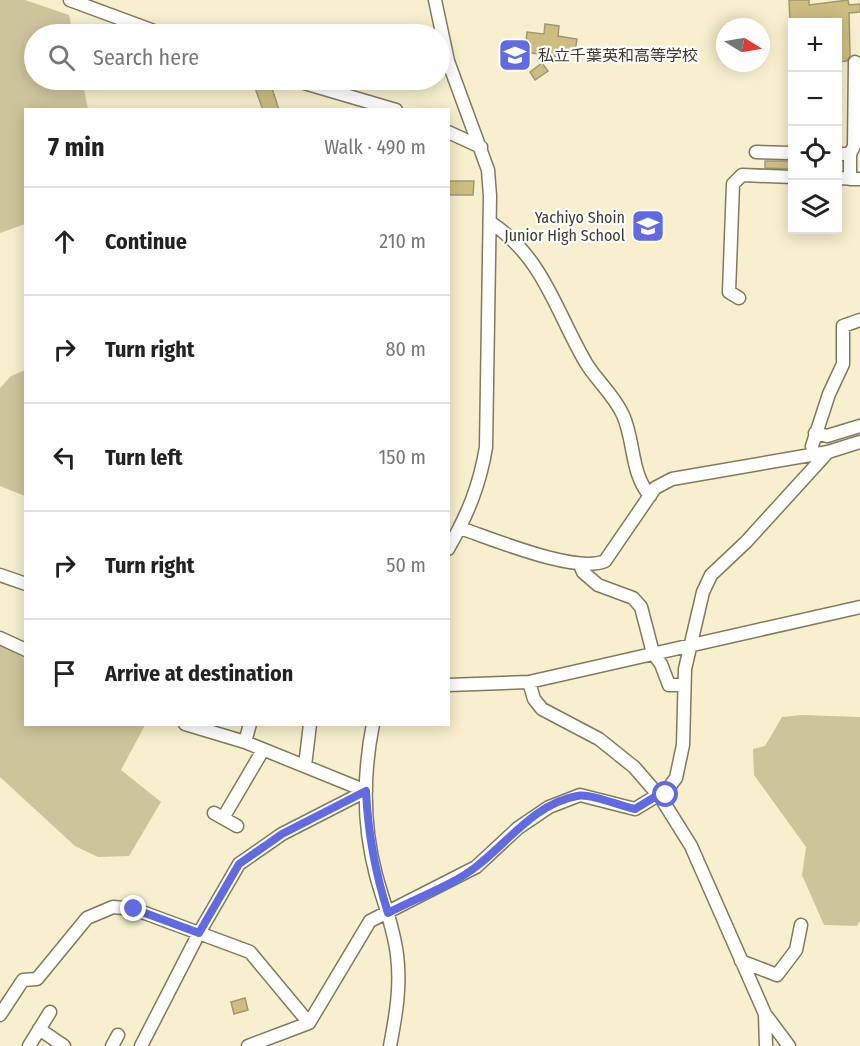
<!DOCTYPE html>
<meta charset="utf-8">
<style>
body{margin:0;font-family:"Fira Sans Condensed","Noto Sans JP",sans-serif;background:#f6f6f6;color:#222}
.controls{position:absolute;right:18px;top:18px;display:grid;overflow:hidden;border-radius:0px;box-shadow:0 3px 15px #0003}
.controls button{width:54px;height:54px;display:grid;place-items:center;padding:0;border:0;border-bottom:2px solid #e0e0e0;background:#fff;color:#222;font:30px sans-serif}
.compass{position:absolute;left:716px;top:18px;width:54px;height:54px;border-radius:50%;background:#fff;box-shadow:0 3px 15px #0003;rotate:101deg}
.stop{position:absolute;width:18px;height:18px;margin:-14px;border:4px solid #606ae2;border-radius:50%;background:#fff}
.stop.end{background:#606ae2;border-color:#fff;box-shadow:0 2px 6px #0008}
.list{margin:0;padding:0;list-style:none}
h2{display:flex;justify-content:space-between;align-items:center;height:78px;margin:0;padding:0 24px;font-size:26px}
h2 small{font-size:20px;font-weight:400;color:#767676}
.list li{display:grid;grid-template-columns:39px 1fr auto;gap:18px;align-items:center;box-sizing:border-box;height:108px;padding:0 24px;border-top:2px solid #e0e0e0}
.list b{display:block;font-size:22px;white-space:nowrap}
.list em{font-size:20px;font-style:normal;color:#767676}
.icon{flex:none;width:33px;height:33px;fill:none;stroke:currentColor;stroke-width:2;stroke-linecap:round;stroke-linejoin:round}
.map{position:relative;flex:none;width:860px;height:1046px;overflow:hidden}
.search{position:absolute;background:#fff;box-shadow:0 3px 15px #0003;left:24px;top:24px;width:426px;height:66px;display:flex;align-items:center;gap:15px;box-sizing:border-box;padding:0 21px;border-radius:33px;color:#767676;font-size:22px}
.panel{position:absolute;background:#fff;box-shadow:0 3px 15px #0003;left:24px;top:108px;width:426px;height:618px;border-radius:0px}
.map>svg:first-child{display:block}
</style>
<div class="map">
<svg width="860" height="1046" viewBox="0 0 860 1046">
<rect width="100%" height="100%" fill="#f7efcd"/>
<path fill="#cec49c" d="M 0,0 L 25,0 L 69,15 L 73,34 L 34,34 L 34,80 L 82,80 L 88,109 L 26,110 L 25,224 L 0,233 Z
M 25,370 L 26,370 L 25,496 L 0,486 L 0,388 L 11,376 Z
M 0,646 L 25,658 L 26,724 L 145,725 L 121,770 L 161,802 L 129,856 L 98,857 L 75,846 L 0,777 Z
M 802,715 L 860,717 L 860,921 L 857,926 L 824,925 L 802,875 L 806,847 L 754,775 L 753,749 L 765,746 L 782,717 Z"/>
<path fill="#cdbd81" stroke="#9f9778" stroke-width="1.5" d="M 789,0 L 809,0 L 809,5 L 848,0 L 849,5 L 860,4 L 860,12 L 849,13 L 850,56 L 847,61 L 837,62 L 837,22 L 790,22 Z
M 545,24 L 559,26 L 558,36 L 577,39 L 575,52 L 567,51 L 566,58 L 525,52 L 527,32 L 544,34 Z
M 542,63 L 548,71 L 535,80 L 530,72 Z
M 270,82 L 279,110 L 263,110 L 255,88 Z
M 765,161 L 792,161 L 792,169 L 765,168 Z
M 449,181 L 474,181 L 473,195 L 448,195 Z
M 245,998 L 248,1010 L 234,1014 L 231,1002 Z"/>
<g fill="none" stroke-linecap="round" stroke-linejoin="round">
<g stroke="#817a5c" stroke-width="15">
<path id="minor" d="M 70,0 L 162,34
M 435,0 L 448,61 L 488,170 L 490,196 L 486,447 C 480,485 467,516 448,549
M 294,80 L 396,110
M 448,132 L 481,147
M 756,152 L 792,153
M 838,154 L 850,154
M 838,178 L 860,179
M 850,179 L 850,154 L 854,146 L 855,62
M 490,222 C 544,258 555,310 586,363 C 597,381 614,395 623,415 C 635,442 630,472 650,496
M 739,298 L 729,292 L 733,184 L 742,175 L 792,177
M 815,433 L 827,436 L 860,426
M 812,446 L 829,394 L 843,364 L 843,326 L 860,320
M 460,528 C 493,539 576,574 605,561 L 655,488 L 672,479 L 828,452 L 860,442
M 580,565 L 583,572 L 598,585 L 633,598 L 641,607 L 653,653 L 661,664 L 669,685 L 683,685
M 0,575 L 26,584
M 0,638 L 26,650
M 529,682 L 534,699 L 542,709 L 599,739 L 634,767 L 661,798 L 691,846 L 765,1014 L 789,1046
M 448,685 L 529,682 L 860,607
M 185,724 L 245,742 L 366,791
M 373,724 C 363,774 363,826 376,875 C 383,901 394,928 397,955 C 401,986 396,1015 390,1046
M 245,742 L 250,724
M 305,766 L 310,724
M 661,798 L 676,778 L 683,745 L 685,669 L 703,592 L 711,575 L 746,542 L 828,452
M 214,813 L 237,826
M 223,818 L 263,750
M 741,961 L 777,975 L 796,950 L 801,925
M 765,1014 L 766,1046
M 0,1015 L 23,980 L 37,979 L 87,918 L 113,907 L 134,909 L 250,952 L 309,1023
M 39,1029 L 64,1046
M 29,1046 L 50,1012
M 112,1046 L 118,1035
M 141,1046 L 199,933 L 239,864 L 282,834 L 366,791
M 248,1046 L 309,1023 L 370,921 L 476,867 L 518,828 L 549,807 L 580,795 L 635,809 L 658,795"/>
</g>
<use href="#minor" stroke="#fff" stroke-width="12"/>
</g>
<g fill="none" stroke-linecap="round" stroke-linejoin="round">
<path stroke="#606ae2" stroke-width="8" d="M 134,909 L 199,933 L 239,864 L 282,834 L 366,791 C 368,834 375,872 388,913 C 416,898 452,886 477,866 C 508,842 536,803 577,796 C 590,793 620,806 635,809 L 658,795 L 661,798 L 666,795"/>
</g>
<defs>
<g id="school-square" transform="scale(1.725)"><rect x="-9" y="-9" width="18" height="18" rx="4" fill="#606ae2" stroke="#fff"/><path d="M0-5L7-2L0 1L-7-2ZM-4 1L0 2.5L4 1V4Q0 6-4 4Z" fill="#fff"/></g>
</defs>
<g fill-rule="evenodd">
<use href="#school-square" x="515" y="55"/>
<use href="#school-square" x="648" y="226"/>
</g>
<g text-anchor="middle" stroke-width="4.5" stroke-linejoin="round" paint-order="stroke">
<g font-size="16" fill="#3e3a2d" stroke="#fff" text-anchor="start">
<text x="538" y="61">私立千葉英和高等学校</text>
<text x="625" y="223" text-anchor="end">Yachiyo Shoin<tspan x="625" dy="18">Junior High School</tspan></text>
</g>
</g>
</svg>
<div class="controls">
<button>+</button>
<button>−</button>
<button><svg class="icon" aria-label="locate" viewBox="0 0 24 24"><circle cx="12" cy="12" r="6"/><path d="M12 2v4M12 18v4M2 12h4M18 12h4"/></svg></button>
<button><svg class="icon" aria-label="layers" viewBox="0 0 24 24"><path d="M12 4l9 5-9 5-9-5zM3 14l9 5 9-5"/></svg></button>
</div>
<svg class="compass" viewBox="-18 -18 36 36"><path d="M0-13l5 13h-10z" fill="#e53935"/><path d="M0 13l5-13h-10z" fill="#767676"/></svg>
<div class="stop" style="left:666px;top:795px"></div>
<div class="stop end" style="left:134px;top:909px"></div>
<div class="search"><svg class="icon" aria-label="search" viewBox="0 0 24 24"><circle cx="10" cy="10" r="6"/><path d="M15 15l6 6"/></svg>Search here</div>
<section class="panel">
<h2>7 min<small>Walk · 490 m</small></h2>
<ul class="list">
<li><svg class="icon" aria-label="ahead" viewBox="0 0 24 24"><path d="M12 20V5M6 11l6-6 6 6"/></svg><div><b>Continue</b></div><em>210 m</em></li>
<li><svg class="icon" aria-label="right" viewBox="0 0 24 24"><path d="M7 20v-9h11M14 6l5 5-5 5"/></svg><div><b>Turn right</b></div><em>80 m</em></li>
<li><svg class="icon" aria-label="left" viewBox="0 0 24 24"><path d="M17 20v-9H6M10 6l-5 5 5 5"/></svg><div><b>Turn left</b></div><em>150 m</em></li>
<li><svg class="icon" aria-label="right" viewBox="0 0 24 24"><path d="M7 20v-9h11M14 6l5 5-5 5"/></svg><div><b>Turn right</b></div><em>50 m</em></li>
<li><svg class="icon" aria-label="arrive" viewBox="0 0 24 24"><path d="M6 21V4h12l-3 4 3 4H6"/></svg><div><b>Arrive at destination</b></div></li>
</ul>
</section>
</div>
